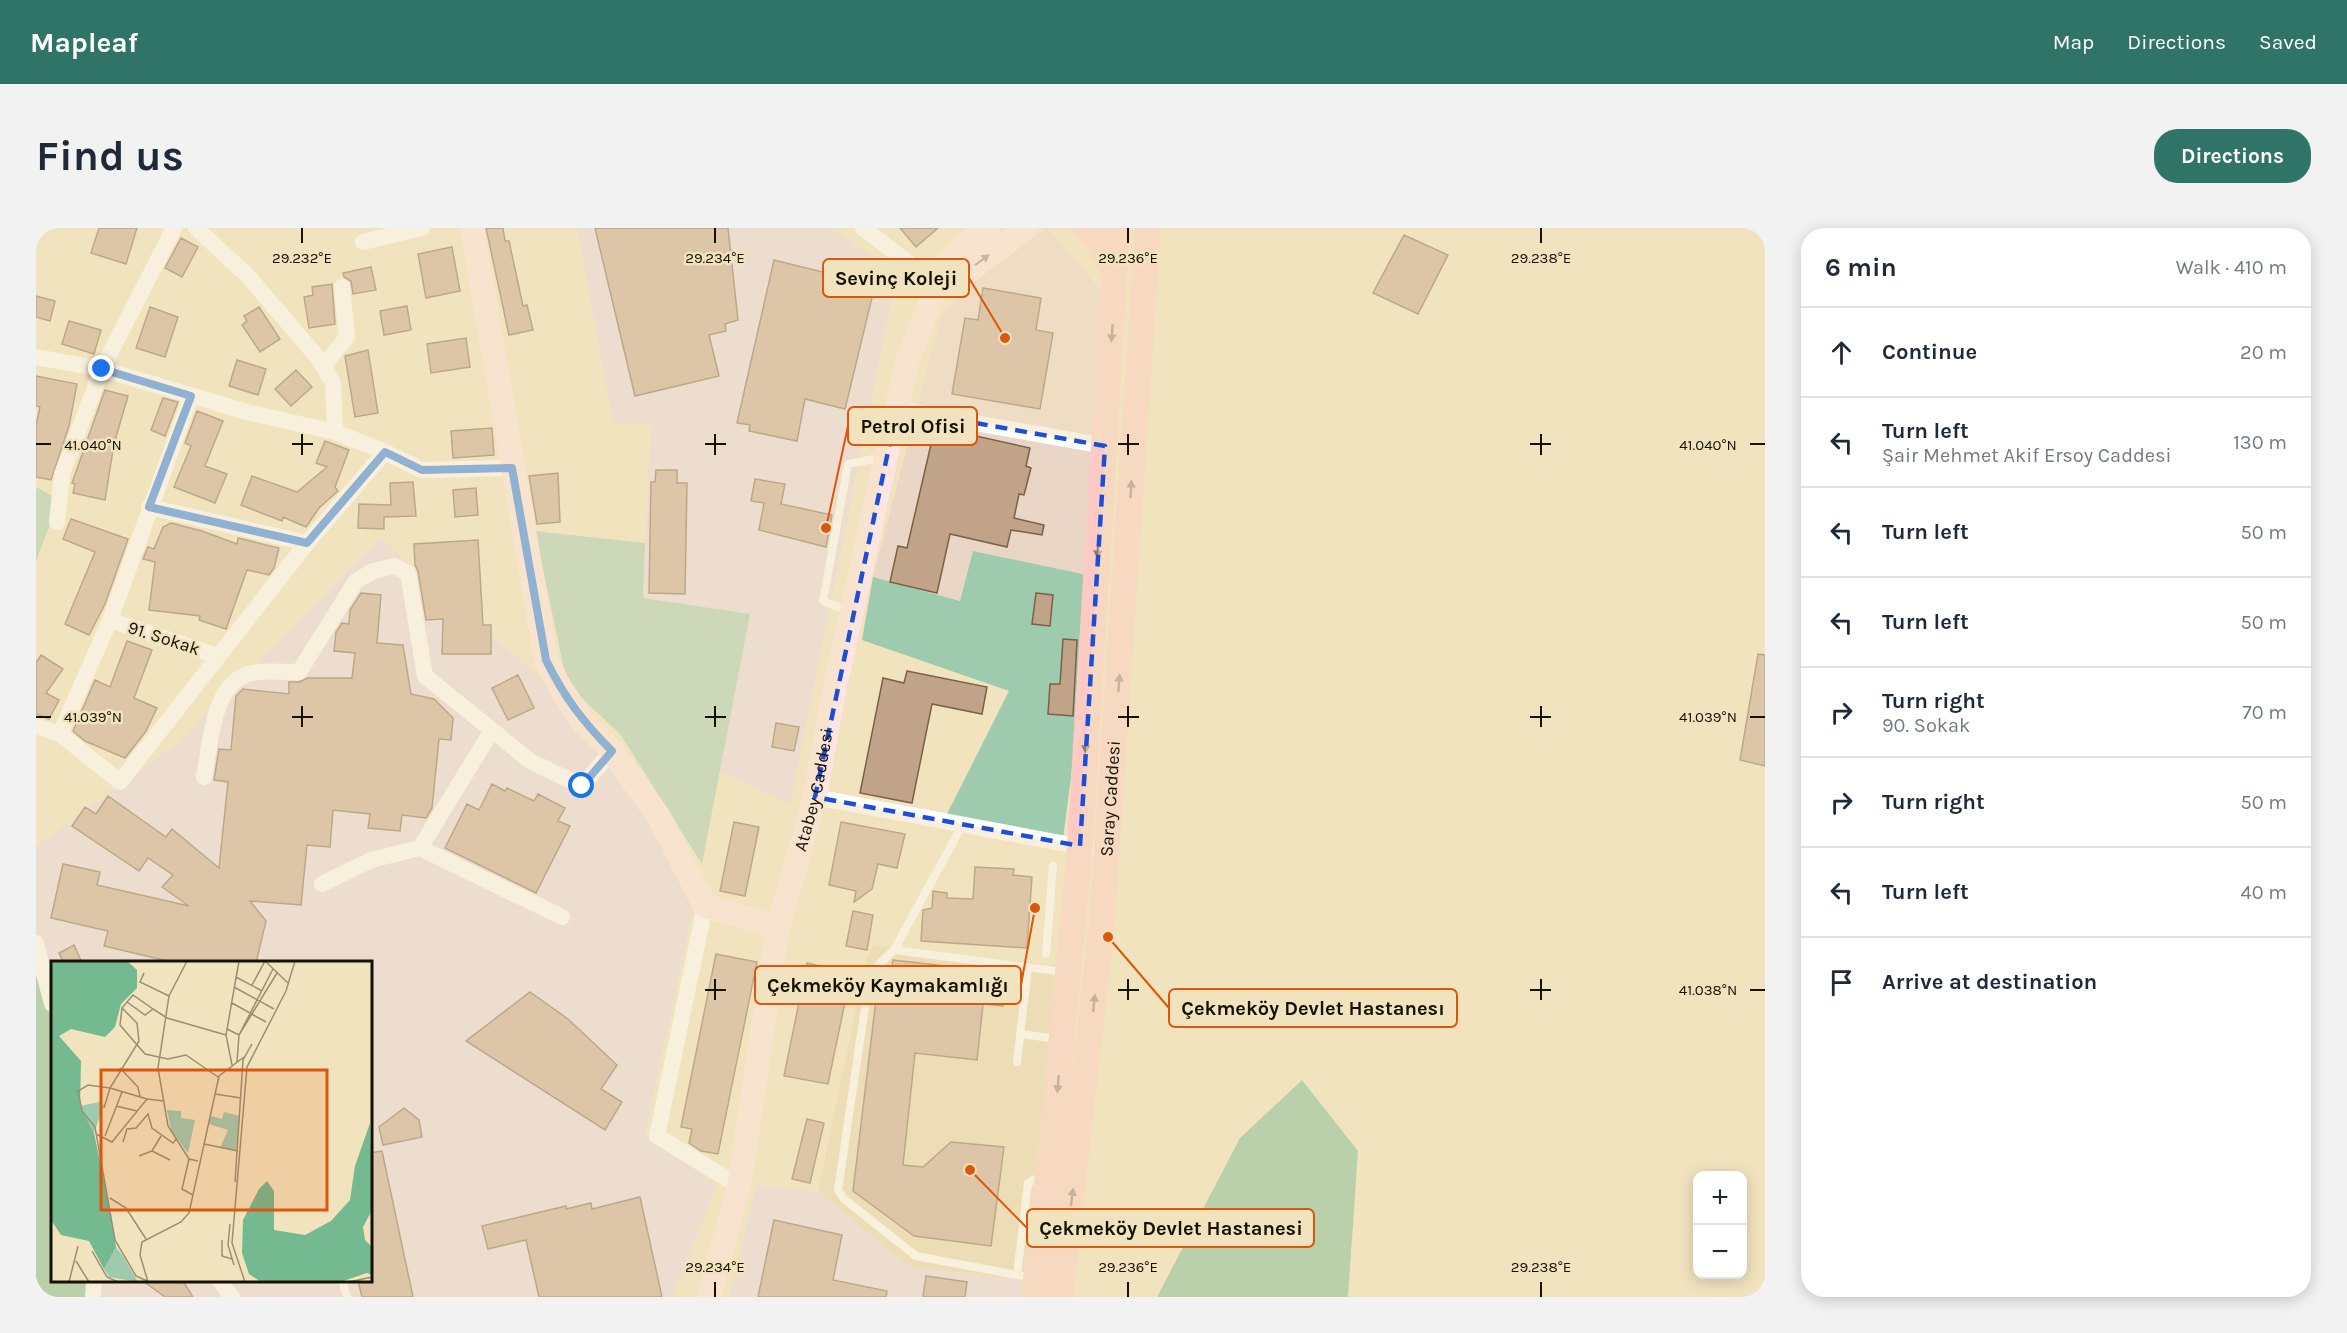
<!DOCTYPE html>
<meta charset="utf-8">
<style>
body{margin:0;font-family:Karla,sans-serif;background:#f2f2f3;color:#1f2937}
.controls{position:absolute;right:18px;bottom:18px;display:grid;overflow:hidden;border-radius:12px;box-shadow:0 3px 15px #0003}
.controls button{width:54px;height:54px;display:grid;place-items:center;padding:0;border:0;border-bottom:2px solid #e0e1e3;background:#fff;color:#1f2937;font:30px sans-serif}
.stop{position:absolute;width:18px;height:18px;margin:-14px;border:4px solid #1a73e8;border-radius:50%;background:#fff}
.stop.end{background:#1a73e8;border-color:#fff;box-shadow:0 2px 6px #0008}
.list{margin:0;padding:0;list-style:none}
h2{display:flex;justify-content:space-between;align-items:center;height:78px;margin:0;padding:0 24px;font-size:26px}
h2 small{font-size:20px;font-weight:400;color:#747a83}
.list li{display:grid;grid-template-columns:39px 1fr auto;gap:18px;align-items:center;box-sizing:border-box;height:90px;padding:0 24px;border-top:2px solid #e0e1e3}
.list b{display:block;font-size:22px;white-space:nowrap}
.list p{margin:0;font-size:20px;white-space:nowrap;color:#747a83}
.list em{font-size:20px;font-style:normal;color:#747a83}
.icon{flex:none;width:33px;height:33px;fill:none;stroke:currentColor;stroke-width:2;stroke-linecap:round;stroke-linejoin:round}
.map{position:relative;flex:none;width:1729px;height:1069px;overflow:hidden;border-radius:24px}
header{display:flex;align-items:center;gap:36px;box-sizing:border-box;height:84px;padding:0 30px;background:#307467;color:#fff}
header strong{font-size:28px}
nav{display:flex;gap:33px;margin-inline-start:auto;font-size:21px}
.intro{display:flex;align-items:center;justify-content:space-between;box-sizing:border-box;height:144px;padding:0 36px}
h1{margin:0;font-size:42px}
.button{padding:15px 27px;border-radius:24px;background:#307467;color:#fff;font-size:21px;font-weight:700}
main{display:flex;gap:36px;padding:0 36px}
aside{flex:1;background:#fff;border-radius:24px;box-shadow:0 3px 15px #0003}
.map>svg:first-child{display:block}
</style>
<header>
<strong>Mapleaf</strong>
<nav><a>Map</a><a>Directions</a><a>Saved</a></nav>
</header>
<div class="intro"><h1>Find us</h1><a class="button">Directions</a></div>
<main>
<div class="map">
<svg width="1729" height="1069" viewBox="0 0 1729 1069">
<rect width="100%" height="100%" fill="#f2e3bf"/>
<path fill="#ead6c7" d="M 1011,0 L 1064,61 L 1061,349 L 937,323 L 924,373 L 837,349 L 905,89 L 942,46 Z"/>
<path fill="#e7d4e3" d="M 541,0 L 795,0 L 861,45 L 754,576 L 683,544 L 714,387 L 607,370 L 615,195 L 577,195 Z
M 344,310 L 504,449 L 596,563 L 657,681 L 609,907 L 681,957 L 637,1069 L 60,1069 L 59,1053 L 334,1052 L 334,734 L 16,734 L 16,799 L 0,713 L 0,618 L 138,518 Z
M 720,957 L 782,963 L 875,1040 L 987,1051 L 984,1069 L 693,1069 Z"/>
<path fill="#e7d6ab" d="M 838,717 L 1025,738 L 987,1051 L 875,1040 L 782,963 L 831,728 Z"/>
<path fill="#9ecaae" d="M 0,259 L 23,272 L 0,334 Z
M 499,303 L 609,315 L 607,370 L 714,386 L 666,636 L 584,506 L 531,456 Z
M 937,323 L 1061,349 L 1027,611 L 906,596 L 973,463 L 826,412 L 837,349 L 924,373 Z"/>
<path fill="#74b990" d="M 0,713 L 16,799 L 16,1052 L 59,1053 L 60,1069 L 0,1069 Z
M 1266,852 L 1322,923 L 1312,1069 L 1121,1069 L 1204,910 Z"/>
<path fill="#c0a389" stroke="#7b6148" stroke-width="1.5" d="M 63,0 L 101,0 L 90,36 L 55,25 Z
M 450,0 L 467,0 L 469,13 L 473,13 L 487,78 L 491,77 L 497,102 L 473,107 Z
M 559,0 L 692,0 L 702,92 L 689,96 L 690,103 L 673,107 L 683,148 L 599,168 Z
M 864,0 L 902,0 L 880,19 Z
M 1368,7 L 1412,27 L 1382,86 L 1337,65 Z
M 145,10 L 162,19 L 146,49 L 129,40 Z
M 416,19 L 424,63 L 390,70 L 382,26 Z
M 738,32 L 839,57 L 809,181 L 769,171 L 761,213 L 713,203 L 714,197 L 701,195 Z
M 335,39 L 340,62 L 317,66 L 315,53 L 308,49 L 307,45 Z
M 296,56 L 299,96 L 273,100 L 268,69 L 277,67 L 276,59 Z
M 947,60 L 1005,70 L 1000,102 L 1017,105 L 1004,181 L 916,166 L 929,90 L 942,92 Z
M 0,68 L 19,73 L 14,93 L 0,89 Z
M 371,78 L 375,102 L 348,107 L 344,83 Z
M 114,79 L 142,89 L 129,129 L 100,120 Z
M 223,79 L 244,111 L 224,124 L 206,97 L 211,93 L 208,88 Z
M 33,93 L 65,102 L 58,126 L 26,116 Z
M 430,110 L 434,139 L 395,145 L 391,116 Z
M 332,122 L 342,185 L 319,189 L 309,128 Z
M 201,132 L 230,141 L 222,167 L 193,158 Z
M 260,142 L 276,159 L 255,178 L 239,161 Z
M 0,148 L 41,156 L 33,198 L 15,252 L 0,249 L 0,197 L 4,179 L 0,178 Z
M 69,162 L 92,168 L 78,216 L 69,272 L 37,265 L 39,256 L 36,255 Z
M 127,170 L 142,174 L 129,208 L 115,202 Z
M 161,183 L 187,193 L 169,238 L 191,246 L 179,275 L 138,259 L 155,218 L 149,215 Z
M 899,199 L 994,220 L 990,238 L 995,240 L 988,267 L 983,266 L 978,290 L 1008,297 L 1006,307 L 975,302 L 971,319 L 914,306 L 901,365 L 854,354 L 862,318 L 871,320 Z
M 456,200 L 458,227 L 417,230 L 415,203 Z
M 289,213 L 313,222 L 299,259 L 302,263 L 283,280 L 270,299 L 247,289 L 246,293 L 205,277 L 216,248 L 261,264 L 291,239 L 280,235 Z
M 620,242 L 641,242 L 641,255 L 651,255 L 649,366 L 613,365 L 615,254 L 619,254 Z
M 522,245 L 524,294 L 501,296 L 493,248 Z
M 719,251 L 749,256 L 745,276 L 796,287 L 790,319 L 723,302 L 728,275 L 715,273 Z
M 377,254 L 380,288 L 348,289 L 348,301 L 322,300 L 323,276 L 355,277 L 354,255 Z
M 440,260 L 442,287 L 419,289 L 417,262 Z
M 35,291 L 92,311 L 69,376 L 53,407 L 29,396 L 59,324 L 27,311 Z
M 135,295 L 166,303 L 201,316 L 202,310 L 243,320 L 238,340 L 233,347 L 211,342 L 190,401 L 163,392 L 164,388 L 113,382 L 119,334 L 107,331 L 112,319 L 118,321 L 127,299 Z
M 442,312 L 447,397 L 455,397 L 455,426 L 406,426 L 407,391 L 390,392 L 382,343 L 379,337 L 378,316 Z
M 325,365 L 345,367 L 341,415 L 367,417 L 375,466 L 398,471 L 417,490 L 415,512 L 403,511 L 396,580 L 390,590 L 366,587 L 364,603 L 332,600 L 334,586 L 297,582 L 294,619 L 271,617 L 265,677 L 214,673 L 230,693 L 220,735 L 140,735 L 68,718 L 72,703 L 15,690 L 27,636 L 64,644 L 61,657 L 153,678 L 126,659 L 137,647 L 112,630 L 103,643 L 36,598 L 49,579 L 60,586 L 72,568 L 130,609 L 136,601 L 183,640 L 192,554 L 178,552 L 183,521 L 195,522 L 200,468 L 207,461 L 253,466 L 253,454 L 263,454 L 272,450 L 316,450 L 319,425 L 298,423 L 300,404 L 306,395 L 313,396 L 314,382 Z
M 1000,365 L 1017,367 L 1014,398 L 996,396 Z
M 1027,411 L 1041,412 L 1037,488 L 1012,486 L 1014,456 L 1024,456 Z
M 91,413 L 116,422 L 98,470 L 121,480 L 110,503 L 89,530 L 49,513 L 37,503 L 59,452 L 74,459 Z
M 1722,426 L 1729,427 L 1729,538 L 1704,532 Z
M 5,427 L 27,441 L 10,465 L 23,472 L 13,491 L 0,486 L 0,435 Z
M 871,443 L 951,459 L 946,486 L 896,476 L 876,575 L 824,565 L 847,450 L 868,455 Z
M 482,447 L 498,480 L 472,492 L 456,460 Z
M 740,495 L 763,499 L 758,523 L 736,519 Z
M 456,556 L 469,563 L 471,560 L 498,573 L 502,566 L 529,580 L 522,593 L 534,598 L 500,665 L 409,620 L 431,576 L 443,582 Z
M 698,594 L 723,599 L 709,668 L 684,663 Z
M 805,594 L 869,606 L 861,640 L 842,636 L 836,661 L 818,674 L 820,663 L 793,657 Z
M 939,639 L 978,641 L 977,647 L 996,649 L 991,720 L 885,713 L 887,682 L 896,680 L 897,663 L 911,665 L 911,670 L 937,671 Z
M 817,683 L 837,687 L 831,722 L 810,718 Z
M 38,717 L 46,735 L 28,735 L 23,725 Z
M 680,726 L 721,734 L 682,926 L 665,923 L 653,915 L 656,901 L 645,899 Z
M 857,732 L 971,745 L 967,778 L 947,776 L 941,832 L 879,825 L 867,937 L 887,939 L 915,914 L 968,919 L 955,1018 L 878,1008 L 817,963 L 840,772 L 851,773 Z
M 771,735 L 815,745 L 792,856 L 748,848 Z
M 494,764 L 532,791 L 581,837 L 565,861 L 586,874 L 569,902 L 430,813 Z
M 368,880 L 383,892 L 386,909 L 347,917 L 343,899 Z
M 771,891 L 788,895 L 774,955 L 756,951 Z
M 346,923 L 377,1069 L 326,1069 L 322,1053 L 334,1053 L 334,925 Z
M 604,969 L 626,1069 L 503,1069 L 490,1012 L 452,1021 L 446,998 L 530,978 L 530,981 L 555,975 L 556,981 Z
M 738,992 L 806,1007 L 797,1052 L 851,1063 L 850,1069 L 722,1069 Z
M 890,1048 L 931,1054 L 929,1069 L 887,1069 Z
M 107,1053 L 147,1053 L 157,1069 L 129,1069 Z"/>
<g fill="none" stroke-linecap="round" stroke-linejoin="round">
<path stroke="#fff" stroke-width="8" d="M 812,383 L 787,373 L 812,236 L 848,229
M 927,596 L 858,722 L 834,745 L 802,962 L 808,971 L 880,1028 L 997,1050
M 858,722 L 1029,744
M 1010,726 L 1017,638
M 984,806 L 1022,811
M 981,834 L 992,739
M 981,1047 L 992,955 L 999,951 L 1009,951
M 306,1052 L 311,1069"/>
<path stroke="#fff" stroke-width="16" d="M 138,0 L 66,141 L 211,184 L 299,204 L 349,224
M 160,0 L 211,47 L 282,130 L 297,155 L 299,204
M 827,0 L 901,57
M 327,14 L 386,0
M 0,129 L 66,141 L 26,246 L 21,294
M 287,138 L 311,109 L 306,59
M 861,181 L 1069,218
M 113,279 L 271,315
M 74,392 L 182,428
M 0,498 L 24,506 L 84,554 L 271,315 L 349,224 L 386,242 L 476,240
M 24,506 L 74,392 L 155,168
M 168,549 C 175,515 176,453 216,445 C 231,442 248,444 263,444 L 320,353 L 337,343 L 358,338 L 372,345 L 389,448 L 494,533 L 546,558 L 576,523
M 779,569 L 1052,620
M 384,620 L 526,689
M 286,656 L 335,632 L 384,620 L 455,504
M 669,678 L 621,908 L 703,958
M 0,715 L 16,776
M 183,1052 L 196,1069
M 57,1069 L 58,1052"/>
<g stroke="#fee5e1" stroke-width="24">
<path d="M 436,0 C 462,144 485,288 510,432 L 524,459 L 547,494 L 576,523 L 623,589 L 669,678 L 742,699"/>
<path d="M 901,57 L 912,58 L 990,0"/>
<path id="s1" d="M 673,1069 L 703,958 L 742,699 L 779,569 L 798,463 L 871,134 L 901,57 L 901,45 L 923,22 L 952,0"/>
</g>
<g stroke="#fdcbc4" stroke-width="26">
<path d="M 1050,0 L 1062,12 L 1077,42"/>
<path d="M 998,1069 L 1016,913 L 1044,618 L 1081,0"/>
<path id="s2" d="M 1024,1069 L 1066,695 L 1112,0"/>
</g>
</g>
<defs><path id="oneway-solid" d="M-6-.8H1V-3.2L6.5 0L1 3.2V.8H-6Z" transform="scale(1.5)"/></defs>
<use fill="#96867e" href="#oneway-solid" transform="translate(946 32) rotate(-37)"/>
<g fill="#95776e">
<use href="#oneway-solid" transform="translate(1076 105) rotate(94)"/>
<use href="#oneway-solid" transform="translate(1095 261) rotate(-87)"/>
<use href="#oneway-solid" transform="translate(1062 321) rotate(94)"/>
<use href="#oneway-solid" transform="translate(1083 455) rotate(-86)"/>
<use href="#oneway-solid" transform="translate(1050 516) rotate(94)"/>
<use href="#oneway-solid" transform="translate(1058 775) rotate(-84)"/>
<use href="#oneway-solid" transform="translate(1022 856) rotate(95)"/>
<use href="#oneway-solid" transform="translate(1036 969) rotate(-83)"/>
</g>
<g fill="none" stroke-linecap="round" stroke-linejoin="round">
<path stroke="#1a73e8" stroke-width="8" d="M 66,141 L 155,168 L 113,279 L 271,315 L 349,224 L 386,242 L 476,240 L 510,432 C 528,469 547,494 576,523 L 546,558"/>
</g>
<path d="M0 0H1729V1069H0ZM 861,181 L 1069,218 L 1044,618 L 779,569 Z" fill="#f2e3bf" fill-opacity=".55" fill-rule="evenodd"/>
<path fill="none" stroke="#1d4ed8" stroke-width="4.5" stroke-dasharray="12 8" stroke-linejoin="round" d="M 861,181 L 1069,218 L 1044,618 L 779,569 Z"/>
<path fill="none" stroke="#161105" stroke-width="2" d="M 266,0 L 266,15M 679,0 L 679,15M 1092,0 L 1092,15M 1505,0 L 1505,15M 266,206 L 266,227M 679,206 L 679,227M 1092,206 L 1092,227M 1505,206 L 1505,227M 0,216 L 15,216M 256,216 L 277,216M 669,216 L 690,216M 1082,216 L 1103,216M 1494,216 L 1515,216M 1714,216 L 1729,216M 266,478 L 266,499M 679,478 L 679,499M 1092,478 L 1092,499M 1505,478 L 1505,499M 0,489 L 15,489M 256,489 L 277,489M 669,489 L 690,489M 1082,489 L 1103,489M 1494,489 L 1515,489M 1714,489 L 1729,489M 679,751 L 679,772M 1092,751 L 1092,772M 1505,751 L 1505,772M 669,762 L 690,762M 1082,762 L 1103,762M 1494,762 L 1515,762M 1714,762 L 1729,762M 679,1054 L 679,1069M 1092,1054 L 1092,1069M 1505,1054 L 1505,1069"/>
<g text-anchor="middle" stroke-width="5" stroke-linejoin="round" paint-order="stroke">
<g font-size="18" fill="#161105" stroke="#f2e3bf">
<text transform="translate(128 410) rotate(18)" y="6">91. Sokak</text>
<text dy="6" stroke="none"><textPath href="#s1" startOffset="519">Atabey Caddesi</textPath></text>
<text dy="6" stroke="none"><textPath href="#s2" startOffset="501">Saray Caddesi</textPath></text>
</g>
</g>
<g transform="translate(15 733)">
<rect width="321" height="321" fill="#f2e3bf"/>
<path d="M 48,141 L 53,144 L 43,172 L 29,145 ZM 116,149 L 130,150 L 130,157 L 144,159 L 137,192 L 120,169 ZM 173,151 L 189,155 L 185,189 L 169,187 L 177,169 L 158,163 L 160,155 L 171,158 ZM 65,286 L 72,295 L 87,321 L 58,316 L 53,308 Z" fill="#9ecaae"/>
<path d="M 0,0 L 76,0 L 86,9 L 86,27 L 70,43 L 64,66 L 54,76 L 20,68 L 8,75 L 30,100 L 29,145 L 43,172 L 57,238 L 65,286 L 53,308 L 38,280 L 10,274 L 0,259 ZM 319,162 L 321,249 L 312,266 L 314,279 L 321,286 L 321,314 L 316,312 L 289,321 L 210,321 L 198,313 L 191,292 L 192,259 L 208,228 L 216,220 L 223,230 L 223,269 L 254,274 L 280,260 L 299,239 L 304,205 Z" fill="#74b990"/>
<path fill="none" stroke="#9a8f75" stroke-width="1.5" d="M 136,0 L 118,35 L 107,107 L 117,165 L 138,198 L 147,200M 214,0 L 237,22M 93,12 L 89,21 L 118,35M 185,16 L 211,30M 201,24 L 214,0M 183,26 L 223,48M 76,41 L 82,34 L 102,48M 181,42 L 215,61M 71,47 L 69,64 L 94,93 L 117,98 L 135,94 L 167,116M 176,68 L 188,74 L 222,8M 186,101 L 188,74 L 226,12M 181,104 L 175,74 L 188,0M 69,107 L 87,126 L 89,136M 164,133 L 190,137M 96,138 L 59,127 L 88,80 L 86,62 L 71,47 L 76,41 L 94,54 L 102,48 L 116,57 L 175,74M 65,145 L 86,150M 53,147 L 59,127 L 37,124 L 27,130 L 31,150 L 44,166 L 64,279 L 85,315 L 96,320M 45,173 L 61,181 L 96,138 L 113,140M 54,175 L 71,131M 72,181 L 76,168 L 85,167 L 97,153 L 101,167 L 122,182 L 126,177M 153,183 L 187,190M 101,190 L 119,199M 88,195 L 101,190 L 110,175M 138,198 L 131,228 L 142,234M 184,221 L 192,99 L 201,83M 59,237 L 75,247 L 95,278M 179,263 L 177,284 L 183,304M 171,279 L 171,295 L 181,298M 41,290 L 56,316 L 67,321M 25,300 L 38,321M 18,321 L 27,285M 97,321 L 89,294 L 91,281 L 130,261 L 138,252 L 168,115 L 193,96M 194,321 L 181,282 L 196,106 L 235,30 L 244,0M 298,321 L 321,316"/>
<path fill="#de550c" fill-opacity="0.15" stroke="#de550c" stroke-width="3" d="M 50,109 L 276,109 L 276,249 L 50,249 Z"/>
<rect width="321" height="321" fill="none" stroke="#161105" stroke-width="3"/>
</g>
<g font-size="15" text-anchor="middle" fill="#161105" stroke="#f2e3bf" stroke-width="5" stroke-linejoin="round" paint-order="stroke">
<text x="266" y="35">29.232°E</text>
<text x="679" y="35">29.234°E</text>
<text x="1092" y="35">29.236°E</text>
<text x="1505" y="35">29.238°E</text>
<text x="57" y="222">41.040°N</text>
<text x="1672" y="222">41.040°N</text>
<text x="57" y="494">41.039°N</text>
<text x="1672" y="494">41.039°N</text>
<text x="1672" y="767">41.038°N</text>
<text x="679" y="1044">29.234°E</text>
<text x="1092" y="1044">29.236°E</text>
<text x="1505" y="1044">29.238°E</text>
</g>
<path fill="none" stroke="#de550c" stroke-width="2" d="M969 110L933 50M790 300L812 198M999 680L985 757M1072 709L1133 780M934 942L991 1000"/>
<g fill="#de550c" stroke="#f2e3bf" stroke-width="2">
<circle cx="969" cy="110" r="6"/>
<circle cx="790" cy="300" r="6"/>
<circle cx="999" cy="680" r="6"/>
<circle cx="1072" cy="709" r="6"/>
<circle cx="934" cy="942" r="6"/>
</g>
<g fill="#f2e3bf" stroke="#de550c" stroke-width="2">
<rect x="787" y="31" width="146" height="38" rx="6"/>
<rect x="812" y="179" width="129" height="38" rx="6"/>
<rect x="719" y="738" width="266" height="38" rx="6"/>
<rect x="1133" y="761" width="288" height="38" rx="6"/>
<rect x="991" y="981" width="287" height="38" rx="6"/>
</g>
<g font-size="20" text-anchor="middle" font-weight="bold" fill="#161105">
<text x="860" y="57">Sevinç Koleji</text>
<text x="877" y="205">Petrol Ofisi</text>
<text x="852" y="764">Çekmeköy Kaymakamlığı</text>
<text x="1277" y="787">Çekmeköy Devlet Hastanesı</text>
<text x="1135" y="1007">Çekmeköy Devlet Hastanesi</text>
</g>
</svg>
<div class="controls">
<button>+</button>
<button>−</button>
</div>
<div class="stop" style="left:546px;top:558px"></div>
<div class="stop end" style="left:66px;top:141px"></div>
</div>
<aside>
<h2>6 min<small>Walk · 410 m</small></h2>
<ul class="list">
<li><svg class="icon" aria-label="ahead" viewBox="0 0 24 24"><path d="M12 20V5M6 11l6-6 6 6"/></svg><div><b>Continue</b></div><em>20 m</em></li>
<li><svg class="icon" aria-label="left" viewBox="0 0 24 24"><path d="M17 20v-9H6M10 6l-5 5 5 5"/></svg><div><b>Turn left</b><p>Şair Mehmet Akif Ersoy Caddesi</p></div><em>130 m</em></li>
<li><svg class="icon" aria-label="left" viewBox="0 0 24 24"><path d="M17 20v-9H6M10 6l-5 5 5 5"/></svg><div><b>Turn left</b></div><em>50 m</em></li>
<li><svg class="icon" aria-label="left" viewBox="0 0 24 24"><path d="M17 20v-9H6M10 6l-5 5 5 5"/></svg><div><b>Turn left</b></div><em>50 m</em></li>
<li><svg class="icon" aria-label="right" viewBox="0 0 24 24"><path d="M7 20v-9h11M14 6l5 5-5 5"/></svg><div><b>Turn right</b><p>90. Sokak</p></div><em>70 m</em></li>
<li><svg class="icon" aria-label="right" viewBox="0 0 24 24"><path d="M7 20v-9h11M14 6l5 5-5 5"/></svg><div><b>Turn right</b></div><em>50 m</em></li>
<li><svg class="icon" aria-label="left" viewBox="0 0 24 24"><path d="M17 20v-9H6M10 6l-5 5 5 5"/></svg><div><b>Turn left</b></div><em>40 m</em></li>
<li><svg class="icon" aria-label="arrive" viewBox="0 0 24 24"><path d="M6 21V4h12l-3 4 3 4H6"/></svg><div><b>Arrive at destination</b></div></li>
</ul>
</aside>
</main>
